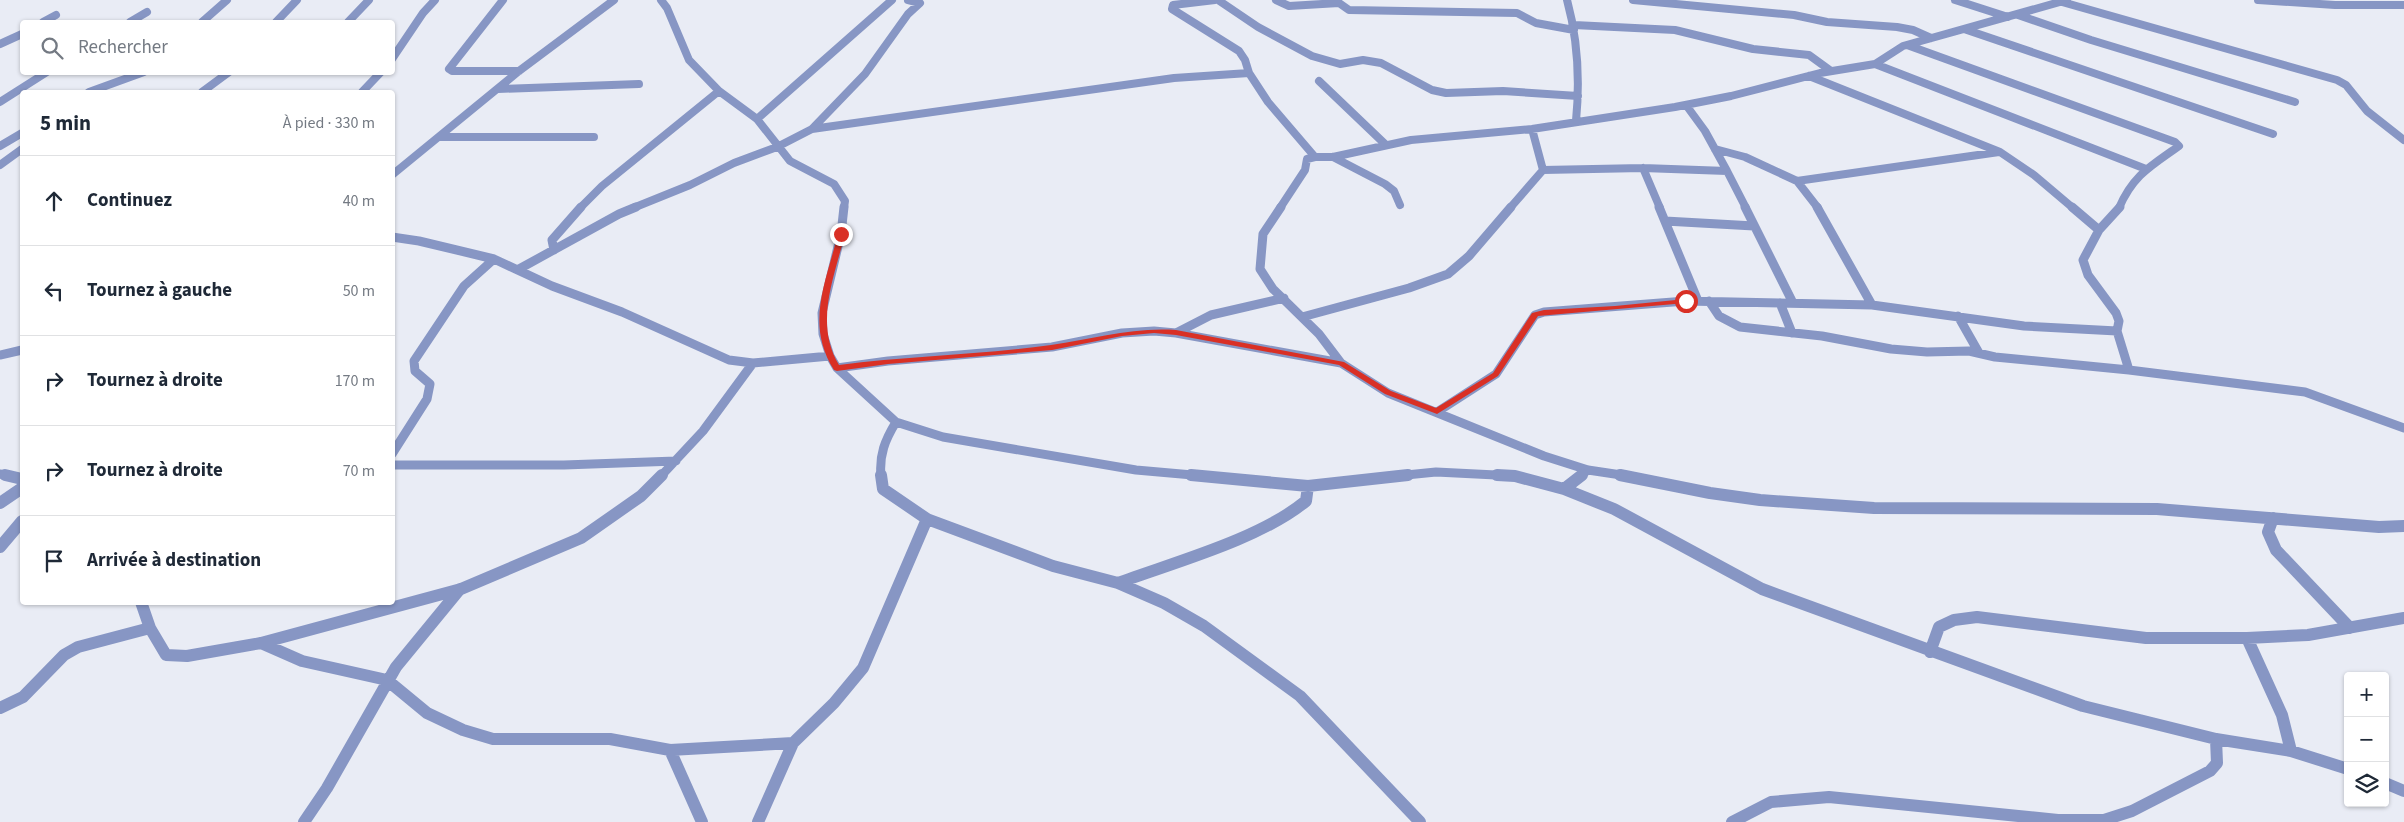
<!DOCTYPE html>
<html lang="fr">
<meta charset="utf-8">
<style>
body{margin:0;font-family:"Source Sans 3",sans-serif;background:#f2f2f3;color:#1f2937}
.controls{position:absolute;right:15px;bottom:15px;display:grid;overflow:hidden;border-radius:5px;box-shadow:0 1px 4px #0004}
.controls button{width:45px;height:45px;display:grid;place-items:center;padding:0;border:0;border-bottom:1px solid #e0e1e3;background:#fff;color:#1f2937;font:25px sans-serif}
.stop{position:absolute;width:15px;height:15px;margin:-11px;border:4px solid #d93025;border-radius:50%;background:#fff}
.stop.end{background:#d93025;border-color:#fff;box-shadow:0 1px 5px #0008}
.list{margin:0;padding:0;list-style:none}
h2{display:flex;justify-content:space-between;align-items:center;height:65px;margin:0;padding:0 20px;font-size:21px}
h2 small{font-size:16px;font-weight:400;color:#747a83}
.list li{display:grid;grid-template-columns:32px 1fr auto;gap:15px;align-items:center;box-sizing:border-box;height:90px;padding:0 20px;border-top:1px solid #e0e1e3}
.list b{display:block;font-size:19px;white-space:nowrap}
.list em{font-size:16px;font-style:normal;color:#747a83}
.icon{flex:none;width:28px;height:28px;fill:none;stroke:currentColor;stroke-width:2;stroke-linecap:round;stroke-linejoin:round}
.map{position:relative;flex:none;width:2404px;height:822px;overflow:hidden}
.search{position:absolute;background:#fff;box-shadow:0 1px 4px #0004;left:20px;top:20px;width:375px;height:55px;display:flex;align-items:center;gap:12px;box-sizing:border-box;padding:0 18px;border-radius:5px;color:#747a83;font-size:19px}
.panel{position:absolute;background:#fff;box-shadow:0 1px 4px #0004;left:20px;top:90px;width:375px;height:515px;border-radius:5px}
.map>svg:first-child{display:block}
</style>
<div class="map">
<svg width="2404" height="822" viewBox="0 0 2404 822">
<rect width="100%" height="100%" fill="#e9ecf5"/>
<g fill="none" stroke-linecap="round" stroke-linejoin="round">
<path stroke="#8796c4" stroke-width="8" d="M 503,0 L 449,69 L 452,71 L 519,71
M 661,0 L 667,8 L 689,60 L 719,91 L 757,119 L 790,161 L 834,184 L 845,201 L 844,208
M 1215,0 L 1173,5 L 1172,9 L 1239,51 L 1245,60 L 1249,73
M 1218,0 L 1258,27 L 1312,56 L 1340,64 L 1363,60 L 1381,63 L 1432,90 L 1446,93 L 1503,91 L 1578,96
M 1276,0 L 1289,6 L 1339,3 L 1349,10 L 1517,13 L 1536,23 L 1574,30
M 1567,0 C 1578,40 1580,80 1576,121
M 1633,0 L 1794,15 L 1827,22 L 1897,27 L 1913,30 L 1931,38
M 1955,0 L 2008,17
M 2258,0 L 2335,5 L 2404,5
M 2062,2 L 2337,80 L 2346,85 L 2367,111 L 2404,140
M 2018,15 L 2091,40 L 2295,102
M 43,22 L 56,15
M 130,22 L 147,12
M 202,22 L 227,0
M 276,22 L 297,0
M 348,22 L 369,0
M 1574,25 L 1675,30 L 1753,49 L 1809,55 L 1831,71
M 1964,29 L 2273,134
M 0,44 L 22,34
M 1907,45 L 2175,142 L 2179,146 C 2151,166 2133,175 2119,208
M 392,59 L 423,13 L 435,0
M 1875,64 L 2146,169
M 1809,76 L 2000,152 L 2034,175 L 2073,208
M 1319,81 L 1386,145
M 498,89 L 639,84
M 89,92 L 144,72
M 202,92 L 229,72
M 362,92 L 381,72
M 0,102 L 47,72
M 757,119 L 892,0
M 812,129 L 1174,78 L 1249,73 L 1268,102 L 1315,157 L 1333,157 L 1411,140 L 1532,129 L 1675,107 L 1731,96 L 1820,73 L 1875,64 L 1903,46 L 2067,0
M 1532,129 L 1543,170
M 440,137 L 594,137
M 0,146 L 22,133
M 1715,149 L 1745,157 L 1797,181 L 1818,208
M 1333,157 L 1385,184 L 1394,191 L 1400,205
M 0,165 L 22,149
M 1643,168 L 1660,208
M 1727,171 L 1746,208
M 392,175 L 519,71 L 614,0
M 1797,181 L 1999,152
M 580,208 L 602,186 L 719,91
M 633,208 L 690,185 L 734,163 L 777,147 L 812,129 L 865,74 L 908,14 L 920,3 L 908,0
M 1280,208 L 1305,170 L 1307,159 L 1315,157
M 1510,208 L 1543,170 L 1643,168 L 1727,171 L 1705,131 L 1686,105"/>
<path stroke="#8796c4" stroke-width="9" d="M 844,207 L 841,234 L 822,313 L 823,334 L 830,356 L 837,368 L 896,422 L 943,437 L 1136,470 L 1204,476
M 1281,207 L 1263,234 L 1260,269 L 1273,289 L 1319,334 L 1341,363
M 1659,207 L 1698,301
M 1745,207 L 1793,303
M 1817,207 L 1872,305 L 2024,326 L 2117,331
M 2072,207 L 2099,230
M 2120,207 L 2099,230 L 2083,260 L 2088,275 L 2116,313 L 2119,321 L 2117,331 L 2129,370 L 2305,392 L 2404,428
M 1665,221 L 1754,226
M 392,237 L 419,241 L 494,259 L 552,286 L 622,312 L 729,360 L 753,363 L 830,356
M 554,250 L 552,240 L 581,207
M 519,269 L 619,214 L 636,207
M 1709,301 L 1719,316 L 1740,327 L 1822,336 L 1891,349 L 1927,352 L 1969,351 L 1995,357 L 2129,370
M 1780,303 L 1792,333
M 1958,316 L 1979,353
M 1302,317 L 1409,288 L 1448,274 L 1469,256 L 1511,207
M 1176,333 L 1211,315 L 1284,298
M 0,355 L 22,350
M 837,368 L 888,361 L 1052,347 L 1122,333 L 1154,331 L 1176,333 L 1341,363 L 1388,393 L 1544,456 L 1588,470 L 1628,476
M 1437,412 L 1496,374 L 1535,315 L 1544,312 L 1686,301 L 1872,305
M 392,454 L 427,399 L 430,384 L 415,371 L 414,361 L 464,286 L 494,259
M 392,465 L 564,465 L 676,461
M 0,474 L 10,476
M 661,476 L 703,431 L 753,363
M 881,476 C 879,455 885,440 896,422
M 1396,476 L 1436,472 L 1516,476
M 1580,476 L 1588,470"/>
<path stroke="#8796c4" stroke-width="12" d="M 5,475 L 22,479
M 881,475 L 883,489 L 927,519 L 1053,566 L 1118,583 L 1164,603 L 1204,626 L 1300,696 L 1420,822
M 1191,475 L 1308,486 L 1408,475
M 1497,475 L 1515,476 L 1564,489 L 1614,509 L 1762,589 L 2083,706 L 2216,739 L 2291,751 L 2348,769
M 1620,475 L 1710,493 L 1760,500 L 1874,508 L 2157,509 L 2379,527 L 2404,526
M 1564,489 L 1582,475
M 0,503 L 22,488
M 2273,518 L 2268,532 L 2276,550 L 2350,628
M 0,547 L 22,521
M 1118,583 C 1175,562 1260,539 1306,501 L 1308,486
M 141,602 L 150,628
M 261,643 L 302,661 L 387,680 L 427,713 L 463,730 L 493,739 L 610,739 L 670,750 L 702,822
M 1930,652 L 1939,627 L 1954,620 L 1977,617 L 2146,638 L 2247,638
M 0,708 L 23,697 L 64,655 L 78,647 L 150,628 L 166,655 L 187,656 L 261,643 L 461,589 L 581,538 L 641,496 L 662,475
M 670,750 L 793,743
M 2291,751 L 2282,715 L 2247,638 L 2308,635 L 2404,618
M 2385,783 L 2404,791
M 304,822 L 327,788 L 396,667 L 460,589
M 758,822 L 793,743 L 834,703 L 863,668 L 927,519
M 1732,822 L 1771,802 L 1829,797 L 2058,820 L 2104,820 L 2132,811 L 2210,771 L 2217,763 L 2216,739"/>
</g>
<path fill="#d93025" d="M 841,232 L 845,234 C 834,278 814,323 839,365 C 910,356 981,355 1051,345 C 1094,339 1132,327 1176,330 L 1344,362 L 1391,391 L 1436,408 L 1493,373 L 1532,313 L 1544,310 L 1615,306 L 1686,299 L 1690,301 L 1686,303 L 1538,316 L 1498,376 L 1437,414 L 1385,394 L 1339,365 L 1176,335 L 1154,333 L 1122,336 L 1052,350 L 888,364 L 837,371 L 834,370 C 805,324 826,282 838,234 Z"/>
</svg>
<div class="controls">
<button>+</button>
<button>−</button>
<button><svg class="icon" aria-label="layers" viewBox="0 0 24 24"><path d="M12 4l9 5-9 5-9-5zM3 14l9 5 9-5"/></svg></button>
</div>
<div class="stop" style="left:1686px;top:301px"></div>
<div class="stop end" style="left:841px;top:234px"></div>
<div class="search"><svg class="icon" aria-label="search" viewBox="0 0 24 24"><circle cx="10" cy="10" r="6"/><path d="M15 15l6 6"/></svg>Rechercher</div>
<section class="panel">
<h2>5 min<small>À pied · 330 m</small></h2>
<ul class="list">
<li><svg class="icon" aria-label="ahead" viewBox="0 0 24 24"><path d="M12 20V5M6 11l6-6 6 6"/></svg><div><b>Continuez</b></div><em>40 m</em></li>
<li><svg class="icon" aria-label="left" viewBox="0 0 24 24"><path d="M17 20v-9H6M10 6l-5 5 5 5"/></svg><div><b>Tournez à gauche</b></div><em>50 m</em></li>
<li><svg class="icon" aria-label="right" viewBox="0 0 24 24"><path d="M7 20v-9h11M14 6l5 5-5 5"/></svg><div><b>Tournez à droite</b></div><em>170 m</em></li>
<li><svg class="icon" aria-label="right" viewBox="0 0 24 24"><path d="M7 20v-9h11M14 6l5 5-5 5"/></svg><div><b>Tournez à droite</b></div><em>70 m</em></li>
<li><svg class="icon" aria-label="arrive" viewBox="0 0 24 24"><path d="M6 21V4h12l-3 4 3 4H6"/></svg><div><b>Arrivée à destination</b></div></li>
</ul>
</section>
</div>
